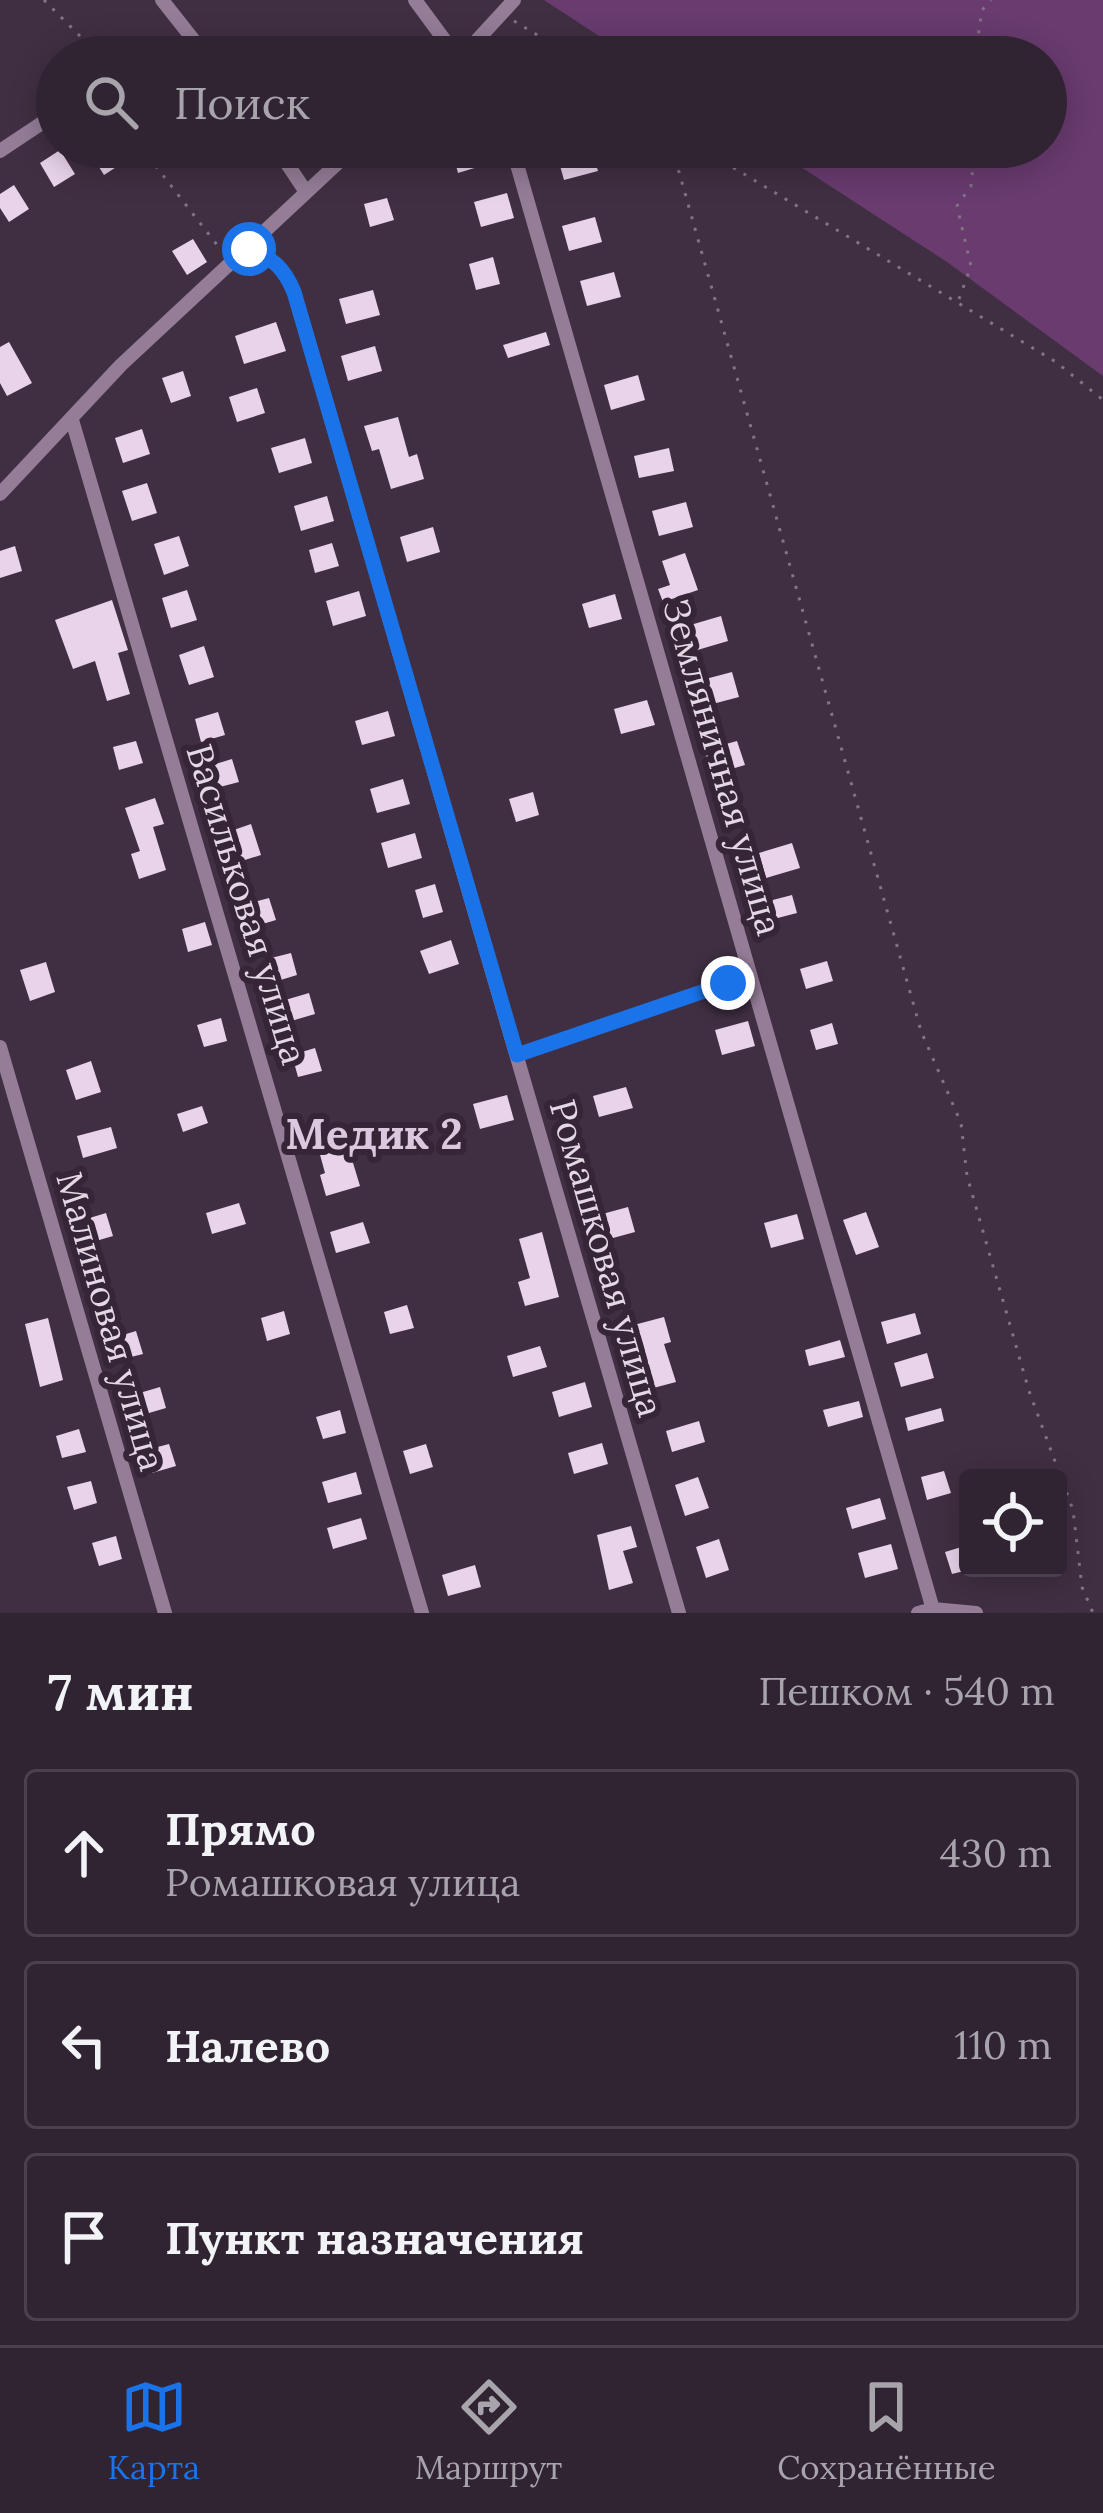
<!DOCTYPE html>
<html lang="ru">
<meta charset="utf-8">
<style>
body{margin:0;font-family:Lora,serif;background:#3c2f3e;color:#f1f3f6}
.controls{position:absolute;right:36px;bottom:36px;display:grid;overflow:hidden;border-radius:12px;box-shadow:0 6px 30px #0003}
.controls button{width:108px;height:108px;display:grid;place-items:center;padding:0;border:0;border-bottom:3px solid #4b404d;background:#302332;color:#f1f3f6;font:60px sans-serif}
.stop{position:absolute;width:36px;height:36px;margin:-27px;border:9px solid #1a73e8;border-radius:50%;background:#fff}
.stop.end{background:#1a73e8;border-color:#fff;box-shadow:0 3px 12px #0008}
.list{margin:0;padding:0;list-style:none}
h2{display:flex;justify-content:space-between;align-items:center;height:156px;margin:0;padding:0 48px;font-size:51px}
h2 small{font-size:39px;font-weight:400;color:#a8a4ac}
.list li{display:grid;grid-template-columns:78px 1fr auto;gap:36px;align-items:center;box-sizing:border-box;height:168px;margin:0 24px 24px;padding:0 24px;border:3px solid #4b404d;border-radius:12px}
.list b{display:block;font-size:45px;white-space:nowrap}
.list p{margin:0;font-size:39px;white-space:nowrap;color:#a8a4ac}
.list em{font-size:39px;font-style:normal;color:#a8a4ac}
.icon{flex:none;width:66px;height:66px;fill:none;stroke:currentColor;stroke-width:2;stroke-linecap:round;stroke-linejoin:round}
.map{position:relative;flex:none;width:1103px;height:1613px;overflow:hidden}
.search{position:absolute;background:#302332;box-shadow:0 6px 30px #0003;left:36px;right:36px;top:36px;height:132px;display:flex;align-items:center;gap:30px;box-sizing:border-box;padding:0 42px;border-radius:66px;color:#a8a4ac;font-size:45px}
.sheet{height:732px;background:#302332}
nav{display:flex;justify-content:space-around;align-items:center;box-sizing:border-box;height:168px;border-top:3px solid #4b404d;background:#302332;font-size:33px;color:#a8a4ac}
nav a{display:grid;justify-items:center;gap:6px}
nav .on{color:#1a73e8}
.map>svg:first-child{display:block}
</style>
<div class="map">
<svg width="1103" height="1613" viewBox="0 0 1103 1613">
<rect width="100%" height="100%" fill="#402f42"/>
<path fill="#693b6f" d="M 544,0 L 1103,0 L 1103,376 L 947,262 L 770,147 L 1046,147 L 1046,57 L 631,57 Z"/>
<path fill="#e8d3eb" d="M 95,147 L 115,147 L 124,162 L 104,175 L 89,151 Z
M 451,147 L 487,147 L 491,163 L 458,173 Z
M 591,147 L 598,171 L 564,180 L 557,155 Z
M 60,150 L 75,174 L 54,187 L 40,163 Z
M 14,185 L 29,209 L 9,222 L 0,208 L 0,194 Z
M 507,193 L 514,218 L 481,227 L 474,202 Z
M 387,198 L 394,220 L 370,227 L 364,204 Z
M 595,217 L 602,242 L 569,251 L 562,226 Z
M 193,239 L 207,262 L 187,275 L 172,251 Z
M 493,257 L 500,284 L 476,290 L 469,264 Z
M 614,272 L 621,297 L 587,306 L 580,281 Z
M 373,290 L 380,315 L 346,324 L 339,299 Z
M 276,322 L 286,351 L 244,364 L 235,336 Z
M 546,332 L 550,345 L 508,358 L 503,345 Z
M 9,342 L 32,383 L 7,396 L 0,383 L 0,347 Z
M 375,346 L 382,371 L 348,381 L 341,356 Z
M 183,371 L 191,396 L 171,403 L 162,378 Z
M 638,375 L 645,400 L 611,410 L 604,385 Z
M 257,388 L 265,413 L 237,422 L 229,397 Z
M 398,417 L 409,457 L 417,454 L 424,479 L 391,489 L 379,449 L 372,451 L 364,426 Z
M 142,429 L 150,454 L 123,463 L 115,438 Z
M 305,438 L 312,463 L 279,473 L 271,448 Z
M 669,448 L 674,471 L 639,478 L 634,456 Z
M 147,483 L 157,513 L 132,521 L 122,491 Z
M 327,496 L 334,521 L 301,531 L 294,506 Z
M 686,502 L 693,527 L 659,536 L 652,511 Z
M 433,527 L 440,552 L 407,562 L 400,537 Z
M 179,536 L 189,566 L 164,575 L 154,544 Z
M 332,543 L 339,566 L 315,573 L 309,550 Z
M 15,546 L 22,571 L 0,578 L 0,551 Z
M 685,553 L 698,590 L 663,602 L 658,589 L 670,585 L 662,561 Z
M 187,590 L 197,620 L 171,628 L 162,598 Z
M 359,591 L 366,616 L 333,626 L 326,601 Z
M 615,594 L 622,619 L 589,628 L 582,604 Z
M 112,600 L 128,650 L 118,653 L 130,694 L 107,701 L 95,661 L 73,669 L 55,620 Z
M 721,616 L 728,641 L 694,651 L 687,626 Z
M 204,646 L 214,677 L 189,685 L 179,655 Z
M 732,672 L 739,697 L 705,706 L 698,681 Z
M 647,700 L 655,725 L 621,734 L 614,709 Z
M 388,711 L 395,736 L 362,745 L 355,721 Z
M 218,712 L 225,735 L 201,742 L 195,719 Z
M 136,741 L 143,763 L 119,770 L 113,747 Z
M 737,741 L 745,765 L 711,775 L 704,750 Z
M 232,759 L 239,782 L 216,788 L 209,766 Z
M 403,779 L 410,804 L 377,813 L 370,789 Z
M 533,792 L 539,815 L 516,822 L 509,799 Z
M 155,798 L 164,824 L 153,827 L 166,870 L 139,879 L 131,854 L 140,851 L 125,808 Z
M 251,824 L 261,855 L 235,863 L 225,833 Z
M 415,833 L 422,858 L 388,868 L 381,843 Z
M 792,843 L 800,868 L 766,878 L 759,853 Z
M 435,884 L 443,912 L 423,918 L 415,890 Z
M 792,895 L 797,913 L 770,920 L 765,902 Z
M 269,898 L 276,920 L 252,927 L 246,904 Z
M 205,922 L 212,945 L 188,952 L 182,929 Z
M 451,940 L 459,964 L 429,974 L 420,951 Z
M 291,953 L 297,975 L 274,982 L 267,959 Z
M 827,961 L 833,981 L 806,989 L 800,969 Z
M 46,962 L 55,992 L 30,1001 L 20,970 Z
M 309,993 L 315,1014 L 281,1024 L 275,1003 Z
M 221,1018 L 227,1041 L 204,1047 L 197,1025 Z
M 748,1021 L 755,1046 L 722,1055 L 715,1030 Z
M 832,1023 L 838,1044 L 816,1050 L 810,1030 Z
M 315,1048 L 322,1071 L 298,1077 L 292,1055 Z
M 91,1061 L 101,1092 L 76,1100 L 66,1070 Z
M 626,1087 L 633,1108 L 599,1117 L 593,1096 Z
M 507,1095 L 514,1120 L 480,1129 L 473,1104 Z
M 202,1106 L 208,1123 L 183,1132 L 177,1114 Z
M 111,1127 L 117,1148 L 83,1158 L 77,1136 Z
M 349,1130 L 355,1152 L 350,1153 L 360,1186 L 326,1196 L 320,1175 L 325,1173 L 316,1140 Z
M 239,1203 L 246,1224 L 212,1234 L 206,1213 Z
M 628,1207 L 635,1232 L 602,1241 L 595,1216 Z
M 866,1212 L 879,1247 L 856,1255 L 843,1220 Z
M 106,1213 L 113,1236 L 89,1243 L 83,1220 Z
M 797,1214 L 804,1239 L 771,1248 L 764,1223 Z
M 363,1222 L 370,1243 L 336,1253 L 330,1232 Z
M 542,1232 L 559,1297 L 525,1306 L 518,1282 L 530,1278 L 519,1239 Z
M 407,1305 L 414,1328 L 390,1334 L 384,1312 Z
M 284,1311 L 290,1334 L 267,1341 L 261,1318 Z
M 915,1313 L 921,1334 L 887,1344 L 881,1322 Z
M 664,1317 L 671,1342 L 664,1344 L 676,1382 L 642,1391 L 636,1370 L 642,1368 L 630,1326 Z
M 48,1318 L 63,1380 L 40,1387 L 25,1324 Z
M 136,1331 L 143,1354 L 119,1360 L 113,1338 Z
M 840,1340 L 845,1357 L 809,1366 L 805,1350 Z
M 540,1346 L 547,1367 L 513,1377 L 507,1356 Z
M 927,1353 L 934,1378 L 901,1387 L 894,1363 Z
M 585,1382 L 592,1407 L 559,1417 L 552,1392 Z
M 160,1387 L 166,1408 L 132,1418 L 126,1397 Z
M 859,1401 L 863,1417 L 828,1427 L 823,1410 Z
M 941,1408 L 944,1421 L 908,1431 L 905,1418 Z
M 340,1410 L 346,1433 L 323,1439 L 316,1417 Z
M 699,1421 L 705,1442 L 672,1452 L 666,1431 Z
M 79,1429 L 86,1452 L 62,1458 L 56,1436 Z
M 602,1443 L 608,1464 L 574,1474 L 568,1453 Z
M 169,1444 L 176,1466 L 152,1473 L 146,1450 Z
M 426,1444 L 433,1467 L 410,1474 L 403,1451 Z
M 944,1471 L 951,1493 L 927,1500 L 921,1477 Z
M 356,1472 L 362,1494 L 328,1503 L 322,1482 Z
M 698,1477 L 709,1508 L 685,1516 L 675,1485 Z
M 91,1481 L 97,1503 L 74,1510 L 67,1487 Z
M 880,1498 L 886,1519 L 852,1529 L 846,1508 Z
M 361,1518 L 367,1539 L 333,1549 L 327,1528 Z
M 631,1526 L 637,1547 L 623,1551 L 633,1583 L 609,1590 L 597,1535 Z
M 116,1536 L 122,1559 L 99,1566 L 92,1543 Z
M 719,1539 L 729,1570 L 706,1578 L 696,1547 Z
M 891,1544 L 898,1569 L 865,1578 L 858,1553 Z
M 968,1545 L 968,1570 L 952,1574 L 945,1552 Z
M 475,1565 L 481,1587 L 448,1596 L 442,1575 Z"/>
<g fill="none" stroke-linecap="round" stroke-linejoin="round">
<path stroke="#827484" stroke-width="3" stroke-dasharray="3 9" stroke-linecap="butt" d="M 44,0 L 89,45 L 92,57
M 514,21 L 574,57
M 975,57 L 982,10 L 991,0
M 141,147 L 221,250
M 672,147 L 921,1031 L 961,1123 L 967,1176 L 1029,1391 L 1073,1510 L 1082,1587 L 1093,1613
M 690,147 L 724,162 L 1056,362 L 1103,400
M 959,299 L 971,266 L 957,206 L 971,186 L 975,147"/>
<path stroke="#957d98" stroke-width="8" d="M 517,1055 L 751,975"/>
<path stroke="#957d98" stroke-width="14" d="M 162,0 L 207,57
M 415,0 L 457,57
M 469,49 L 514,0
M 463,54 L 469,49 L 486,57
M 276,147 L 306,192
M 512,147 L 934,1613
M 0,151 L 57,113
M 249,249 C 274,259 284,268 294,292 L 679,1613
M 72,420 L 422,1613
M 0,494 L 121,365 L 355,147
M 0,1047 L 165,1613
M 918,1613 L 933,1609 L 976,1613"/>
</g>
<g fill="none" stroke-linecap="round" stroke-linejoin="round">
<path stroke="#1a73e8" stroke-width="15" d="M 249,249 C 274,259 284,268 294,292 L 517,1055 L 728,983"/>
</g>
<g text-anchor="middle" stroke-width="12" stroke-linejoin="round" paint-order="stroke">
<g font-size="36" fill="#e3d8e4" stroke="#352537">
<text transform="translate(723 767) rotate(74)" y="13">Земляничная улица</text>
<text transform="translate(247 904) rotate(73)" y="13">Васильковая улица</text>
<text transform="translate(607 1258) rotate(74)" y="13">Ромашковая улица</text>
<text transform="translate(111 1321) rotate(74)" y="13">Малиновая улица</text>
</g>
<g font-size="42" font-weight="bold" fill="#dbc7de" stroke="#352537">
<text x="374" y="1149">Медик 2</text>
</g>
</g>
</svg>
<div class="controls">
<button><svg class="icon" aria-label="locate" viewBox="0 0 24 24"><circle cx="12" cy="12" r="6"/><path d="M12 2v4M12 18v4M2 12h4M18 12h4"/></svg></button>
</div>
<div class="stop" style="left:249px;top:249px"></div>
<div class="stop end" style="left:728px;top:983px"></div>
<div class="search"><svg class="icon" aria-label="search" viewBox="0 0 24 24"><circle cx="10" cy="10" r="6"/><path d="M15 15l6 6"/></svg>Поиск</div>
</div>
<section class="sheet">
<h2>7 мин<small>Пешком · 540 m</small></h2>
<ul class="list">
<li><svg class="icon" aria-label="ahead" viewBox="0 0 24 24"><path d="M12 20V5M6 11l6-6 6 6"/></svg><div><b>Прямо</b><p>Ромашковая улица</p></div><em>430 m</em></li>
<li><svg class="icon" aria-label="left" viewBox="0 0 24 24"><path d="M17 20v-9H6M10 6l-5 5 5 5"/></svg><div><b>Налево</b></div><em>110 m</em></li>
<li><svg class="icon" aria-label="arrive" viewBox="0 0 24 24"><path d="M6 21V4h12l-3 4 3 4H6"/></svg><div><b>Пункт назначения</b></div></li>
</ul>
</section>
<nav>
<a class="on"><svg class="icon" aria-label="map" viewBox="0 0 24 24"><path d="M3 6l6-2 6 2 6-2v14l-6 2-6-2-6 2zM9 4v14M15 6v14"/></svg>Карта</a>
<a><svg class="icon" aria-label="directions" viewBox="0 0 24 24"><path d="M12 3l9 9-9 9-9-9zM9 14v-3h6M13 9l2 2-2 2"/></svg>Маршрут</a>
<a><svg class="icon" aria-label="saved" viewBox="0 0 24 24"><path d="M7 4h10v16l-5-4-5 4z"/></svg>Сохранённые</a>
</nav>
